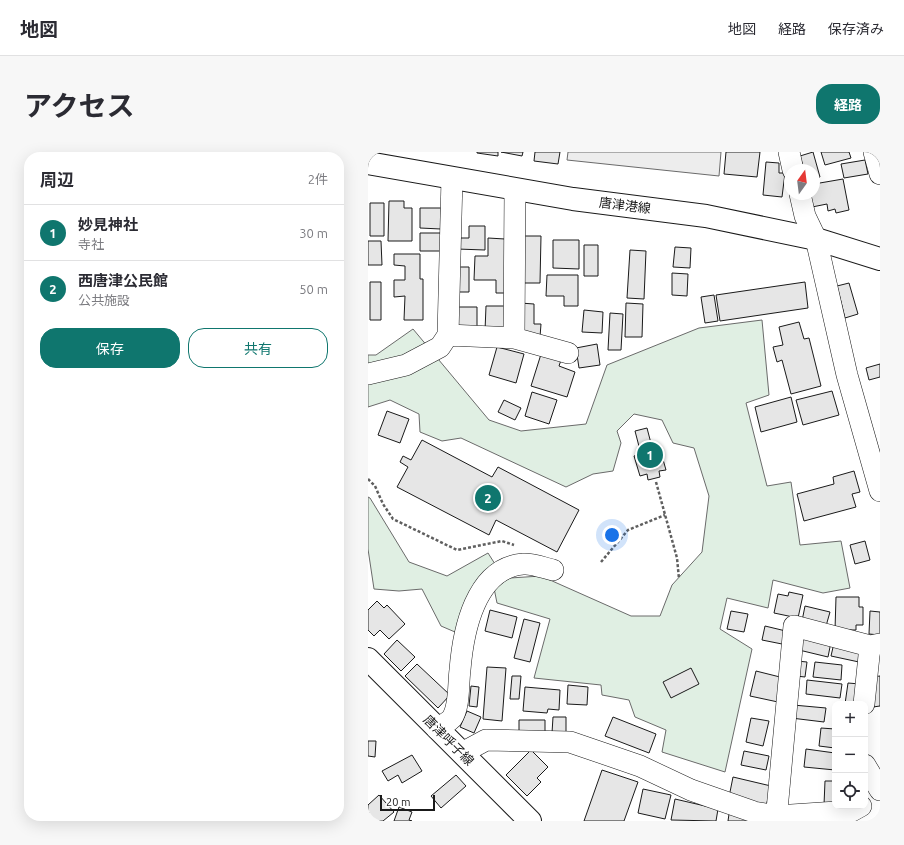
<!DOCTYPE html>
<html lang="ja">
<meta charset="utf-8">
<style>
body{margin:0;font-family:Ubuntu,"Noto Sans JP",sans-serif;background:#f7f7f7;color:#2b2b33}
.controls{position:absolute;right:12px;bottom:12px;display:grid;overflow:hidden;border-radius:8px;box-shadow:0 4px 16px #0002}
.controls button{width:36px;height:36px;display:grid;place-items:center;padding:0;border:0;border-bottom:1px solid #e1e1e2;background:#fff;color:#2b2b33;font:20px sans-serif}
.compass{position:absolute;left:416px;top:12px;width:36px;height:36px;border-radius:50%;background:#fff;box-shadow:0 4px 16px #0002;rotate:14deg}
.scale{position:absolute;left:12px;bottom:10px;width:55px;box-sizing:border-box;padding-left:4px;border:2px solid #1a1a1a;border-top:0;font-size:11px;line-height:14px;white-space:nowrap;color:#1a1a1a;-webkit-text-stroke:3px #fff;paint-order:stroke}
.you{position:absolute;left:244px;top:383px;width:14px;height:14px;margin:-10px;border:3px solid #fff;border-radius:50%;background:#1a73e8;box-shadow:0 0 0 6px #1a73e833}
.badge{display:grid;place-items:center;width:26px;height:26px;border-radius:50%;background:#0f766e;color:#fff;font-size:13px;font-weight:700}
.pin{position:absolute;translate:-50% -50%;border:2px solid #fff;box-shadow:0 1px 4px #0006}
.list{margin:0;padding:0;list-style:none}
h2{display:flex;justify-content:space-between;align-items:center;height:52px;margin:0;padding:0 16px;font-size:17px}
h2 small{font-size:13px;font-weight:400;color:#7c7c81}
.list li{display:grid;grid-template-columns:26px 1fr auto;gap:12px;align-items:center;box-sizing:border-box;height:56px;padding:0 16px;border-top:1px solid #e1e1e2}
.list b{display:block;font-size:15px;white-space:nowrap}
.list p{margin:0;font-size:13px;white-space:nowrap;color:#7c7c81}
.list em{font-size:13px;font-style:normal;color:#7c7c81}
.actions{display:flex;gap:8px;padding:12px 16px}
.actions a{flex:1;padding:9px 0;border:1px solid #0f766e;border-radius:16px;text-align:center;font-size:14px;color:#0f766e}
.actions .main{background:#0f766e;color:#fff}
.icon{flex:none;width:22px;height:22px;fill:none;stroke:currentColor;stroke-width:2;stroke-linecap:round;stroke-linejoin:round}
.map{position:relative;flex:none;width:512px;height:669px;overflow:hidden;border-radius:16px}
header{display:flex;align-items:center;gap:24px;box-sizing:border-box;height:56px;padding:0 20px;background:#fff;border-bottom:1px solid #e1e1e2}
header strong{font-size:19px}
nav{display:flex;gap:22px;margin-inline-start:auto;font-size:14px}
.intro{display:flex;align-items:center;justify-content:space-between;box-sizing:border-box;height:96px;padding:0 24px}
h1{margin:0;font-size:28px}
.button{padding:10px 18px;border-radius:16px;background:#0f766e;color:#fff;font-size:14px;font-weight:700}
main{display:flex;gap:24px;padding:0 24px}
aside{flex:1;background:#fff;border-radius:16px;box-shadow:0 4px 16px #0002}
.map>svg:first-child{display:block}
</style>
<header>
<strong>地図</strong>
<nav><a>地図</a><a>経路</a><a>保存済み</a></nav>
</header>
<div class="intro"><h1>アクセス</h1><a class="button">経路</a></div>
<main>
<aside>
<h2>周辺<small>2件</small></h2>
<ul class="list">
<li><span class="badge">1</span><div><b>妙見神社</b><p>寺社</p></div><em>30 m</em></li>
<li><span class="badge">2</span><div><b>西唐津公民館</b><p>公共施設</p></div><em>50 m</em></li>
</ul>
<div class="actions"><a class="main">保存</a><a>共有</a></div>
</aside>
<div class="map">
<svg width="512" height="669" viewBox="0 0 512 669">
<rect width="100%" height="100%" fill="#fff"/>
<path fill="#e0efe3" stroke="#6a6a6a" d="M 394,168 L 401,243 L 378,251 L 399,334 L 423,330 L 432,393 L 473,389 L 482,436 L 455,441 L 405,428 L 400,456 L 359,446 L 352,477 L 384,497 L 357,620 L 294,600 L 298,578 L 267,565 L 261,548 L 234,543 L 233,533 L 166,526 L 182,467 L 129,451 L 126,436 L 142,426 L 173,424 L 263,464 L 292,464 L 304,433 L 334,400 L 341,344 L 326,296 L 305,291 L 294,268 L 266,262 L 249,279 L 253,291 L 245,319 L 225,322 L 198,335 L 93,286 L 74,289 L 52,280 L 51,262 L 22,248 L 0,255 L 0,203 L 8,203 L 45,177 L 121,268 L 153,279 L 218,272 L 239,213 L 331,176 Z
M 0,345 L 2,346 L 41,410 L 79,424 L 120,401 L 127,412 L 87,480 L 73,474 L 54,437 L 31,439 L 6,437 L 0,397 Z"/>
<path fill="#ededed" stroke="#6a6a6a" d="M 200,0 L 353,0 L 351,24 L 199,8 Z"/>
<path fill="#e6e6e6" stroke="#1a1a1a" d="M 109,0 L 130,0 L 130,4 L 109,1 Z
M 133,0 L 155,0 L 154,4 Z
M 167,0 L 192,0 L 190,12 L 166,9 Z
M 358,0 L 392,0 L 389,25 L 356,22 Z
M 445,0 L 452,25 L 446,27 L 446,18 L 436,18 L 432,4 Z
M 453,0 L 481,0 L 483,6 L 457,13 Z
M 497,8 L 500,22 L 476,26 L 473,12 Z
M 398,10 L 411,11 L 411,21 L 417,21 L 414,45 L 395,43 Z
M 475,27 L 481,58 L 468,61 L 467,57 L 460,59 L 459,52 L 444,55 L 442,42 L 446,42 L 446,32 Z
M 21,49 L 36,49 L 36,56 L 44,56 L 44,89 L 20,89 Z
M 2,51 L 16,51 L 16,84 L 2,84 Z
M 52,56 L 73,56 L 73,77 L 52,76 Z
M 101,74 L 117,74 L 117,98 L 89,97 L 89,86 L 101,86 Z
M 52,81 L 75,81 L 75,99 L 52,99 Z
M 152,84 L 173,84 L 172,131 L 151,131 Z
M 120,86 L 137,87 L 139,141 L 128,141 L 128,128 L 106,128 L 107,104 L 120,104 Z
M 185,88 L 211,88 L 211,117 L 185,116 Z
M 0,89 L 13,89 L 14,113 L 0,113 Z
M 216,93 L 230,93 L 230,124 L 216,124 Z
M 307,95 L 323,96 L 322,116 L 305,115 Z
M 262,98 L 278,99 L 276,147 L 259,146 Z
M 26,102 L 52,102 L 52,127 L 55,127 L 55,168 L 36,168 L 37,144 L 26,145 L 26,128 L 37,128 L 37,114 L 26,113 Z
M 87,115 L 101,115 L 101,140 L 87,140 Z
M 304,121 L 320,122 L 319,144 L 304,143 Z
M 179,123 L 210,123 L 210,154 L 196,154 L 196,144 L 178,144 Z
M 2,130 L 13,130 L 13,168 L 2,168 Z
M 437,130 L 440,156 L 352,169 L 348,143 Z
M 481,131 L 490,162 L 477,166 L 469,134 Z
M 346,143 L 350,169 L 337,171 L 333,145 Z
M 152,151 L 166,152 L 166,172 L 173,172 L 172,185 L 151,185 Z
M 258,151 L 275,152 L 274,185 L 257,185 Z
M 118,154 L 140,154 L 140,179 L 117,179 Z
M 87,155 L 109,155 L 109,179 L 87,179 Z
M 216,158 L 235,160 L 234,181 L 214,180 Z
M 242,161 L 255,162 L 253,198 L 240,198 Z
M 431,170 L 436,187 L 441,186 L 453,234 L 423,242 L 414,208 L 409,210 L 405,195 L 415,193 L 411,175 Z
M 229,192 L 232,213 L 211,216 L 208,196 Z
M 129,195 L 156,202 L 148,231 L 121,223 Z
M 174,199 L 194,205 L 191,214 L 207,220 L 199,245 L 163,234 Z
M 512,212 L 512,225 L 501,228 L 498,216 Z
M 464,239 L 471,263 L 435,273 L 428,248 Z
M 164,240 L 189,248 L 181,272 L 157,264 Z
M 423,245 L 429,270 L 393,280 L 387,255 Z
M 136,248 L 153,256 L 147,268 L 130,260 Z
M 19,259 L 41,267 L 32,291 L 10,283 Z
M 279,276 L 285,299 L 292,297 L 298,318 L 291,319 L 292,325 L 280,328 L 279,322 L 272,324 L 266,304 L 273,302 L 267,279 Z
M 54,288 L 124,325 L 130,315 L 211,358 L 189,400 L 128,368 L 121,383 L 29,335 L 40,315 L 32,310 L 35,304 L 43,308 Z
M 486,319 L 492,340 L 484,342 L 488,355 L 436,369 L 429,342 L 466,332 L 465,325 Z
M 497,389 L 502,408 L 487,412 L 482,393 Z
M 421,440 L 435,443 L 430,466 L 406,461 L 410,442 L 420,444 Z
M 468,445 L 491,445 L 491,455 L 495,455 L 495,473 L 488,473 L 488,478 L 467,478 Z
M 9,449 L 16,456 L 19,453 L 37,472 L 21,487 L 12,478 L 6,484 L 0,478 L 0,458 Z
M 437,454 L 462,460 L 458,474 L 434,469 Z
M 122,458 L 149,465 L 144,486 L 117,479 Z
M 363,459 L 380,462 L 376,480 L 359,477 Z
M 502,459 L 512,460 L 512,483 L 501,482 Z
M 156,467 L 172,471 L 162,510 L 146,506 Z
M 397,474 L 422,480 L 419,493 L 394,488 Z
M 434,484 L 463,490 L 460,505 L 431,498 Z
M 29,488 L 47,505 L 33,519 L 16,502 Z
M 466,491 L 494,497 L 491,510 L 463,504 Z
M 429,509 L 439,510 L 437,525 L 428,524 Z
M 447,510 L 474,513 L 473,528 L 445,525 Z
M 49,512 L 82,543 L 70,556 L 37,524 Z
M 119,515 L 138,516 L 134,569 L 115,567 Z
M 323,516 L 331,532 L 303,546 L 295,530 Z
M 388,519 L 416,526 L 410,550 L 382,544 Z
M 144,524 L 153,524 L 151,547 L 142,547 Z
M 512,524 L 512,554 L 505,555 L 503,525 Z
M 439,528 L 474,532 L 472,546 L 438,542 Z
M 480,531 L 492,532 L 490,552 L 477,552 Z
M 200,533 L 220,535 L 219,553 L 199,552 Z
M 103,534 L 111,535 L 109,555 L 101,554 Z
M 157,535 L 192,538 L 191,558 L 180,557 L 179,561 L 155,559 Z
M 425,553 L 458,556 L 456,570 L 423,566 Z
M 99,559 L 113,565 L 106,581 L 92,575 Z
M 185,565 L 198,565 L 198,582 L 184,581 Z
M 245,565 L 288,582 L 281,601 L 237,584 Z
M 383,566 L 401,569 L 395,594 L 378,590 Z
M 151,568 L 177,568 L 177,581 L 151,581 Z
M 453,576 L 467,577 L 467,596 L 451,594 Z
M 0,589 L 8,589 L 7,605 L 0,604 Z
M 438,597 L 467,601 L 467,618 L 436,615 Z
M 163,598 L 180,615 L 169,626 L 173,630 L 159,644 L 138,623 Z
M 376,599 L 401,604 L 398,618 L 373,613 Z
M 44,603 L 54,619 L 34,631 L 30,623 L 20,629 L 14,619 Z
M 234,618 L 270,630 L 256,669 L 216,669 Z
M 88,623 L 98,634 L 73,656 L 63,644 Z
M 365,625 L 403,634 L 397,659 L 361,645 Z
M 457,629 L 467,629 L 467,653 L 456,653 Z
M 275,637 L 303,643 L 297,667 L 270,661 Z
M 11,643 L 26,660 L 15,669 L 0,669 L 0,663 L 2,661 L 0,659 L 0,653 Z
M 307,647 L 350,657 L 348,669 L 303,668 Z
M 31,655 L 44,660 L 41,668 L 44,669 L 26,669 Z
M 361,662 L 391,669 L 360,669 Z"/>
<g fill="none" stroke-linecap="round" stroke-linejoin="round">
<g stroke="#1a1a1a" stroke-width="22">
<path id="minor" d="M 421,0 L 425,18
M 506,0 L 512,22
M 432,42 L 437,64 L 448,87 L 479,223 L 512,339
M 80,183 L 84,26
M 146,186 L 147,37
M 0,222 L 38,213 L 72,195 L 80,183 L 146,186 L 200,201
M 496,552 L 502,494
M 69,577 C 73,574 81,570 84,566 C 92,554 90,532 92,518 C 95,480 107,416 155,412 C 164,411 176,416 185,418
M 94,601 L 118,588 L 202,590 L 272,614 L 323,638 L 386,660 L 408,664 L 484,659 L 493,654
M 497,613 L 512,638
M 408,669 L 426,474 L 502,494 L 512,492"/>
</g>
<g stroke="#1a1a1a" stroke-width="24">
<path id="major" d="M 0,11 L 205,47 L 338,64 L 448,87 L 512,107
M 0,507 L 162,669"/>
</g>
<path stroke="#5f5f5f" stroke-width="2.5" stroke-dasharray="3 2" stroke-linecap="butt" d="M 0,327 L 7,334 L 15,352 L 25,367 L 89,398 L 134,389 L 146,393
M 288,330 L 309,406 L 311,427
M 233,410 L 260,378 L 297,363"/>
<use href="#minor" stroke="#fff" stroke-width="21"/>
<use href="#major" stroke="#fff" stroke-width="22"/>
</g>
<g text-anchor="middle" stroke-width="3" stroke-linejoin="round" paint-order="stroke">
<g font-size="13" fill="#1a1a1a" stroke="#fff">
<text transform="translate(257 53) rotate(7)" y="5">唐津港線</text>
<text transform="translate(81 588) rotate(45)" y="5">唐津呼子線</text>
</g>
</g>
</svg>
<div class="controls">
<button>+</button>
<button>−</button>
<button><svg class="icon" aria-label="locate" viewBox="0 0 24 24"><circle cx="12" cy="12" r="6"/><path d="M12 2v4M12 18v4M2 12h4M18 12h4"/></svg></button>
</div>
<svg class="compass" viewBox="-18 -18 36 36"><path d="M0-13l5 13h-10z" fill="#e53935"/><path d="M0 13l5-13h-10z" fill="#7c7c81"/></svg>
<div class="scale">20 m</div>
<div class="you"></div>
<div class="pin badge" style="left:282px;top:303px">1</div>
<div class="pin badge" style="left:120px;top:346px">2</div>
</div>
</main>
